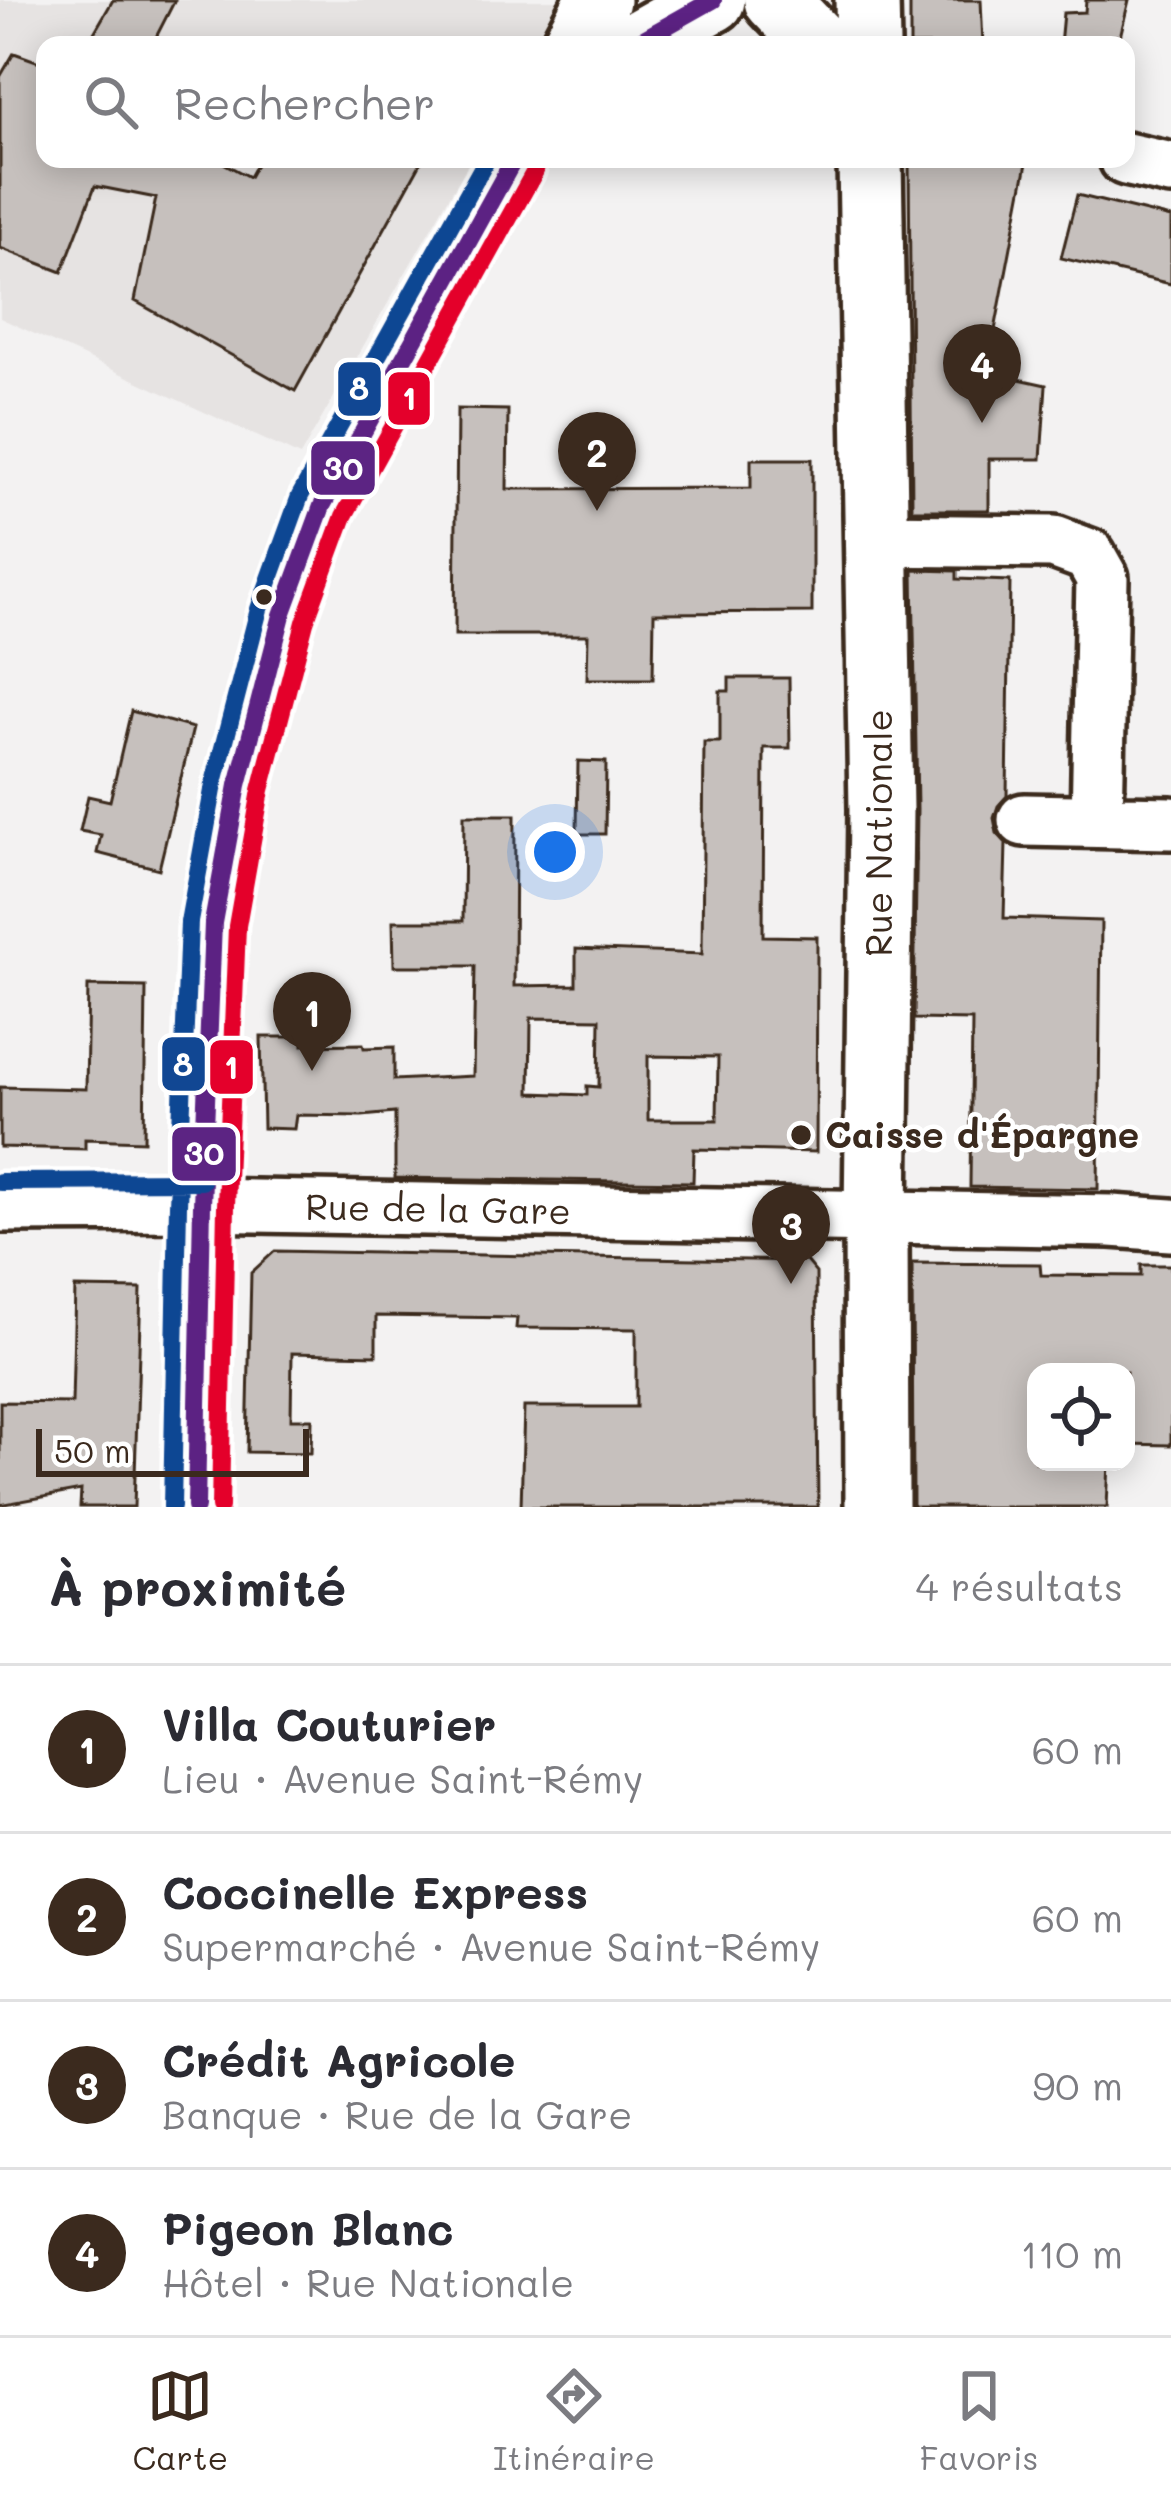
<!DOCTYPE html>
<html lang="fr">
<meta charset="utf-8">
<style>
body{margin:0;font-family:Mali,sans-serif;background:#f2f2f3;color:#2b2b33}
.controls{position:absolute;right:36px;bottom:36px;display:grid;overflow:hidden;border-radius:24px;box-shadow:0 6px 30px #0003}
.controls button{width:108px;height:108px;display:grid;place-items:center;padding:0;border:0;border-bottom:3px solid #e1e1e2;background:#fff;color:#2b2b33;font:60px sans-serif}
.scale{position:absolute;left:36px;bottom:30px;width:273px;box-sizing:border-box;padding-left:12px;border:6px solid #3b2a1e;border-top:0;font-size:33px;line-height:42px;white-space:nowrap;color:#3b2a1e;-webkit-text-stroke:9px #fff;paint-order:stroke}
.you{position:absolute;left:555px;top:852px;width:42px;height:42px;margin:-30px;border:9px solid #fff;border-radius:50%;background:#1a73e8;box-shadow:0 0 0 18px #1a73e833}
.badge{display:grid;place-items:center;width:78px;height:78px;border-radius:50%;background:#3b2a1e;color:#fff;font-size:39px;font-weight:700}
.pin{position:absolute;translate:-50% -99px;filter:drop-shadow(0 3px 6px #0008)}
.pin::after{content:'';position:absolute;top:63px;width:42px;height:36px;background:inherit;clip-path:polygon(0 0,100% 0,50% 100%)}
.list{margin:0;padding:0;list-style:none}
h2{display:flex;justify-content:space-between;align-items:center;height:156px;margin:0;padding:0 48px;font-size:51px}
h2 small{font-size:39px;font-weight:400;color:#7c7c81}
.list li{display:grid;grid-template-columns:78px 1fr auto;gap:36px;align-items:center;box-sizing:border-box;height:168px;padding:0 48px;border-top:3px solid #e1e1e2}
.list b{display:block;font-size:45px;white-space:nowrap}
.list p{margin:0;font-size:39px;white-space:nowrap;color:#7c7c81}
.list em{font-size:39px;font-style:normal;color:#7c7c81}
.icon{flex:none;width:66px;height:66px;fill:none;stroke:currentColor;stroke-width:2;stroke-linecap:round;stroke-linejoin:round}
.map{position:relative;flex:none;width:1171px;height:1507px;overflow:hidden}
.search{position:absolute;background:#fff;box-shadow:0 6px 30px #0003;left:36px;right:36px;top:36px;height:132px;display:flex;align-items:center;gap:30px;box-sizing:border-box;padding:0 42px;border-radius:24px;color:#7c7c81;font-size:45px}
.sheet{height:828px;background:#fff}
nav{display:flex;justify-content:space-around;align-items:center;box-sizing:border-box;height:168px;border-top:3px solid #e1e1e2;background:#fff;font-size:33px;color:#7c7c81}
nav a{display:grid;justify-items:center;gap:6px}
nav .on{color:#3b2a1e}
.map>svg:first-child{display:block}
</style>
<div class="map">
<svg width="1171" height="1507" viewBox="0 0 1171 1507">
<rect width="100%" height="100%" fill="#f3f2f2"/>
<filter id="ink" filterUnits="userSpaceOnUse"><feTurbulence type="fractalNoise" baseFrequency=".00833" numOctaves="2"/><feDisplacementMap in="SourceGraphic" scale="24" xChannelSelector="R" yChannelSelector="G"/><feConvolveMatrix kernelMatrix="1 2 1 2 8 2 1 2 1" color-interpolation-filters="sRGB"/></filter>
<g filter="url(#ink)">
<path fill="#e6e3e2" d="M 0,0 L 563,0 L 537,45 L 45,45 L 45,159 L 471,159 L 300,456 L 0,318 Z"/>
<path fill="#c6c0bd" stroke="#3b2a1e" stroke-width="3" fill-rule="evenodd" d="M 113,0 L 175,0 L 152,45 L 87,45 Z
M 910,0 L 981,0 L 983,45 L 910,45 Z
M 1086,0 L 1129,0 L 1118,45 L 1060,45 L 1063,13 L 1085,12 Z
M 14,53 L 45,64 L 45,159 L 216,159 L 249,177 L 259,159 L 423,159 L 295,391 L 135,301 L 156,198 L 95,186 L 62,272 L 0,248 L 0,77 Z
M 909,159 L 1010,159 L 1027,163 L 987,372 L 1046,385 L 1041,459 L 989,459 L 989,510 L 912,510 Z
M 1077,195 L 1171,218 L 1171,284 L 1061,258 Z
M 457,409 L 508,410 L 507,489 L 751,488 L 751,459 L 812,459 L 812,612 L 654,613 L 653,679 L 587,679 L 588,635 L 455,635 Z
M 913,570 L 957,571 L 957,579 L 1010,581 L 1007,796 L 998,806 L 994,818 L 997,833 L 1006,843 L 1004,918 L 1101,921 L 1098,1189 L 970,1187 L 972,1020 L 914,1019 L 917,809 Z
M 729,678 L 789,678 L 790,748 L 764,748 L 763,936 L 817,937 L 816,1152 L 694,1149 L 693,1182 L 395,1178 L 395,1113 L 362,1116 L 296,1115 L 294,1129 L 263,1128 L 261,1037 L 303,1037 L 303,1045 L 363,1044 L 364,1048 L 394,1047 L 394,1080 L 473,1076 L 475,966 L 394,966 L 393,921 L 463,921 L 464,815 L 515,815 L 514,986 L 576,985 L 576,949 L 702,954 L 704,742 L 720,742 L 720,691 L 729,691 ZM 531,1018 L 600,1019 L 599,1087 L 587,1086 L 587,1095 L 530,1093 ZM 648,1056 L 718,1057 L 717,1120 L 648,1120 Z
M 131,711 L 193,728 L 159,869 L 97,853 L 101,835 L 80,831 L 88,796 L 110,801 Z
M 578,761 L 606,762 L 605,834 L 577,834 Z
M 88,986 L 146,987 L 144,1141 L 85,1139 L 85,1149 L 0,1147 L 0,1087 L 86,1089 Z
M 275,1251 L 806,1261 L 816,1273 L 818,1507 L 521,1507 L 524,1407 L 636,1407 L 636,1329 L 516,1328 L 517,1318 L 376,1316 L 376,1355 L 292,1353 L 291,1419 L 312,1419 L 311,1453 L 247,1452 L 251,1273 Z
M 912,1263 L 1040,1264 L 1041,1275 L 1141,1276 L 1141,1265 L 1171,1265 L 1171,1445 L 1126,1444 L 1126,1372 L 1036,1372 L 1036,1462 L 1109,1462 L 1107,1507 L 913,1507 Z
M 75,1288 L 141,1289 L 134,1507 L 80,1507 L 81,1490 L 0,1505 L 0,1402 L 72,1403 Z"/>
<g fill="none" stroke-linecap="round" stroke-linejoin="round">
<g stroke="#3b2a1e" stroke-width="60">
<path id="minor" d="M 1126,159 L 1171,169
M 876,540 L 1054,542 L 1089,555 L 1102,578 L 1097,821
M 1024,820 L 1171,823
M 0,1206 L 202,1205 L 1111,1221 L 1171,1225"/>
</g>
<g stroke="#3b2a1e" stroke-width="72">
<path id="major" d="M 776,0 L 819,45
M 867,0 L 868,45
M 574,45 L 598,0
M 633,45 L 713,0
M 870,159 L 881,810 L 876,1217 L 877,1507
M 196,1507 L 202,1205 L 213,923 L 238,785 L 282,615 L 322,506 L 514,159"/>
</g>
<use href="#minor" stroke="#fff" stroke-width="51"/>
<use href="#major" stroke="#fff" stroke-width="63"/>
<g stroke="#fff" stroke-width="27">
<path id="bus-1" d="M 633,45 L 713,0
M 196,1507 L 202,1205 L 213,923 L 238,785 L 282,615 L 322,506 L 514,159"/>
</g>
<g stroke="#fff" stroke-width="27">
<path id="bus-2" d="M 220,1507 L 226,1206 L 237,926 L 261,790 L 305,622 L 344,516 L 535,171"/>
</g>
<g stroke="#fff" stroke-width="27">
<path id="bus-3" d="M 0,1182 L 202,1181
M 172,1507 L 178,1205 L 189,922 L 215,779 L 259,609 L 300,496 L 487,159"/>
</g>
<use href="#bus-1" stroke="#5c2483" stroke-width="18"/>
<use href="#bus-2" stroke="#e4002b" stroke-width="18"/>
<use href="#bus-3" stroke="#114793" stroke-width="18"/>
</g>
</g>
<g fill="#3b2a1e" stroke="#fff" stroke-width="4.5">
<circle cx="264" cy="597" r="10"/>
<circle cx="801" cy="1135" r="12"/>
</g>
<g text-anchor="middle" stroke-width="9" stroke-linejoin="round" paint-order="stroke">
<g font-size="36" fill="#3b2a1e" stroke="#fff">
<text transform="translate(879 833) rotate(-90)" y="13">Rue Nationale</text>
<text transform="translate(438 1209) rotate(1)" y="13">Rue de la Gare</text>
</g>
<g font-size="36" font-weight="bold" fill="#3b2a1e" stroke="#fff" text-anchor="start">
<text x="825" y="1148">Caisse d'Épargne</text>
</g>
</g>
<g stroke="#fff" stroke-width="4.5">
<rect x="336" y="360" width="47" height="58" rx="12" fill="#114793"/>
<rect x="386" y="370" width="46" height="57" rx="12" fill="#e4002b"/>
<rect x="309" y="439" width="68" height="58" rx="12" fill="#5c2483"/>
<rect x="160" y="1035" width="47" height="58" rx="12" fill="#114793"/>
<rect x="208" y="1038" width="47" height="58" rx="12" fill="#e4002b"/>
<rect x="170" y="1125" width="68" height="58" rx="12" fill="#5c2483"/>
</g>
<g font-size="33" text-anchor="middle" font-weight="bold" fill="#fff">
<text x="359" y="400">8</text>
<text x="409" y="410">1</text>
<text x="343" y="480">30</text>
<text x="183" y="1076">8</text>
<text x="231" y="1079">1</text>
<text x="204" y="1165">30</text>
</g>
</svg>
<div class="controls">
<button><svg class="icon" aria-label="locate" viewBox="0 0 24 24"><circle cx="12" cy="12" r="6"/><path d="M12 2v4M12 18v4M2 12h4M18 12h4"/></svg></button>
</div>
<div class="scale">50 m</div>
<div class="you"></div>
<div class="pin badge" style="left:312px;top:1071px">1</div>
<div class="pin badge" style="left:597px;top:511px">2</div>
<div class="pin badge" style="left:791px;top:1284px">3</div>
<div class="pin badge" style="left:982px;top:423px">4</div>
<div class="search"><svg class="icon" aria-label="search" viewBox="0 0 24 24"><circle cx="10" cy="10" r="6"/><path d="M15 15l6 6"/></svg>Rechercher</div>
</div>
<section class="sheet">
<h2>À proximité<small>4 résultats</small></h2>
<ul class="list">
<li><span class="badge">1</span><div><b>Villa Couturier</b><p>Lieu · Avenue Saint-Rémy</p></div><em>60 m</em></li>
<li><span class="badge">2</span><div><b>Coccinelle Express</b><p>Supermarché · Avenue Saint-Rémy</p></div><em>60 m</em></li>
<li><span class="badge">3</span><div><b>Crédit Agricole</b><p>Banque · Rue de la Gare</p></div><em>90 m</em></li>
<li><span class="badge">4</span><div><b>Pigeon Blanc</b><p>Hôtel · Rue Nationale</p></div><em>110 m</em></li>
</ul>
</section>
<nav>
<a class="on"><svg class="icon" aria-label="map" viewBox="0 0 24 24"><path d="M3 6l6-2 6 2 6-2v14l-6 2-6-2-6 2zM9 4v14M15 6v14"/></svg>Carte</a>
<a><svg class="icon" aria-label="directions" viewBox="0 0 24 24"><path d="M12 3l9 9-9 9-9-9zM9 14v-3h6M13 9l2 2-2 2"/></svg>Itinéraire</a>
<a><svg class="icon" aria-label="saved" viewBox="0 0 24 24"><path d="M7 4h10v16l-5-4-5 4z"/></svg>Favoris</a>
</nav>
